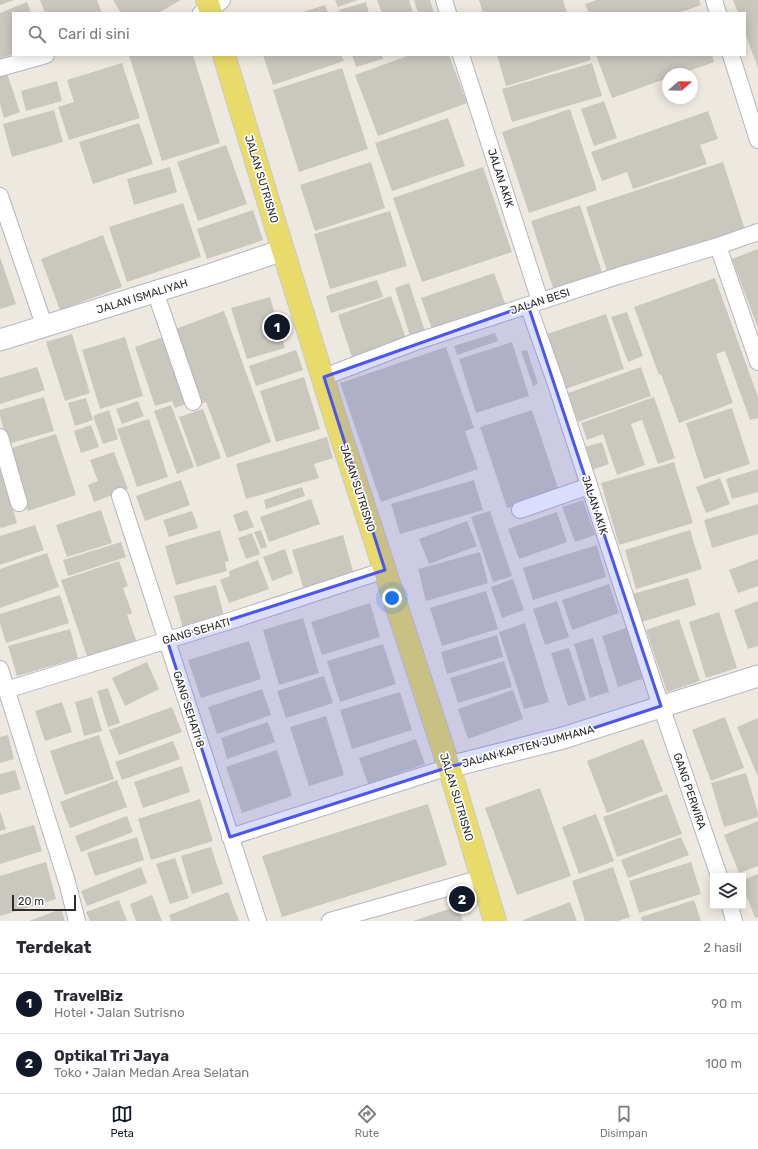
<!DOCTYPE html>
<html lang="id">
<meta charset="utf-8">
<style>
body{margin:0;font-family:Rubik,sans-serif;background:#f2f2f3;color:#2b2b33}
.controls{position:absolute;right:12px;bottom:12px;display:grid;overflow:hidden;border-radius:0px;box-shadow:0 2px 10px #0003}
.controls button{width:36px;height:36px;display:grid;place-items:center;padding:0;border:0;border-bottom:1px solid #e1e1e2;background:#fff;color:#2b2b33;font:20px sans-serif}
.compass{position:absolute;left:662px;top:68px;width:36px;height:36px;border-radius:50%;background:#fff;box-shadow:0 2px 10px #0003;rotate:70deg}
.scale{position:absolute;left:12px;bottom:10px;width:64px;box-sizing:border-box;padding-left:4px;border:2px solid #2d2d2d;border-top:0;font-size:11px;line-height:14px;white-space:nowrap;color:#2d2d2d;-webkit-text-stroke:3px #fff;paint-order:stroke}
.you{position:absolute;left:392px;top:598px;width:14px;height:14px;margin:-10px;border:3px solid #fff;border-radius:50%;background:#1a73e8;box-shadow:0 0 0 6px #1a73e833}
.badge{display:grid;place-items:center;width:26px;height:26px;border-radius:50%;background:#111827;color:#fff;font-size:13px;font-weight:700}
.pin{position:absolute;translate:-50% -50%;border:2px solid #fff;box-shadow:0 1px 4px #0006}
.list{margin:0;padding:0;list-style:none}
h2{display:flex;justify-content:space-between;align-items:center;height:52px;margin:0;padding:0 16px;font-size:17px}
h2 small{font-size:13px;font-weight:400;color:#7c7c81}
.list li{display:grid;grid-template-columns:26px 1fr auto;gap:12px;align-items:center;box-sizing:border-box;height:60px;padding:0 16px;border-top:1px solid #e1e1e2}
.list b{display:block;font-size:15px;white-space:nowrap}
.list p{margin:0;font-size:13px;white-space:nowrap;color:#7c7c81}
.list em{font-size:13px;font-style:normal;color:#7c7c81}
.icon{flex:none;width:22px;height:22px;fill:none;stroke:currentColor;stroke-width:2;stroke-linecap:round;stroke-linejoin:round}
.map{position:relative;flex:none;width:758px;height:921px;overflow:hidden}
.search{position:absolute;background:#fff;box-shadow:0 2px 10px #0003;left:12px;right:12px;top:12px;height:44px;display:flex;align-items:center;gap:10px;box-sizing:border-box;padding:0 14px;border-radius:0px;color:#7c7c81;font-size:15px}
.sheet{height:172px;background:#fff}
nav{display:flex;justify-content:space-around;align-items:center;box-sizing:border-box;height:56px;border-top:1px solid #e1e1e2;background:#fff;font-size:11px;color:#7c7c81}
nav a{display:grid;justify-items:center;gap:2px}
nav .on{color:#111827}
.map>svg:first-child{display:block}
</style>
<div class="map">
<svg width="758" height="921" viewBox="0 0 758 921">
<rect width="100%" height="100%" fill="#ede9e0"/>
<path fill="#c9c7be" d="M 0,0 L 14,0 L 0,5 Z
M 40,0 L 97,0 L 102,13 L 45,13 Z
M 113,0 L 181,0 L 158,13 L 121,13 Z
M 335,0 L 358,0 L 338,7 Z
M 377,0 L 409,0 L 413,13 L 382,13 Z
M 414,0 L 430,0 L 434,13 L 418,13 Z
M 479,0 L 563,0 L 567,13 L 483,13 Z
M 597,0 L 699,0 L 701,5 L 678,13 L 589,13 L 585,4 Z
M 733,0 L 758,0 L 758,68 L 745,33 L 745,13 L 738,13 Z
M 27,2 L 31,13 L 13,13 L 13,54 L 0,59 L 0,13 Z
M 366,2 L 369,13 L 340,13 L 339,10 Z
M 325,5 L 328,13 L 300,13 Z
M 129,55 L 193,55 L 220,143 L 162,161 Z
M 263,55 L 341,55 L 344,61 L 273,85 Z
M 352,55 L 382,55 L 383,59 L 356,67 Z
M 410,55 L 449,55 L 467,103 L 378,136 L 355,75 Z
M 497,55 L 589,55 L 591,60 L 506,86 Z
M 596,55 L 712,55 L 714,62 L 680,74 L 668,74 L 668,78 L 612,98 Z
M 122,63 L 140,118 L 69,140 L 58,107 L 74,102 L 67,80 Z
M 592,63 L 602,96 L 512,122 L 502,89 Z
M 342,68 L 368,149 L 299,172 L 273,90 Z
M 7,73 L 20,112 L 4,118 L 0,104 L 0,75 Z
M 57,81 L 62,101 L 26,111 L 21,91 Z
M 604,101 L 617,138 L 594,146 L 581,109 Z
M 570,109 L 597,190 L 529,213 L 502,132 Z
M 54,110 L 63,142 L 12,157 L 3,124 Z
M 708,111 L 718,139 L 700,145 L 707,164 L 633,189 L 627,172 L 602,181 L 591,152 Z
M 448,118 L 465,166 L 392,191 L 375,143 Z
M 139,123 L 153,164 L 93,184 L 79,142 Z
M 226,145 L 247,204 L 198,221 L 177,162 Z
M 371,162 L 385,208 L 315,231 L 300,185 Z
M 723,162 L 745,230 L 608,274 L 586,207 Z
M 170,167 L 177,192 L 134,205 L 127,179 Z
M 483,167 L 512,252 L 422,282 L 393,198 Z
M 183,203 L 201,257 L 127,282 L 109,227 Z
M 580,205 L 602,272 L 553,288 L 531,221 Z
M 253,210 L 263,240 L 207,259 L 197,229 Z
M 390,211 L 407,266 L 330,289 L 314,234 Z
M 103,235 L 122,287 L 60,310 L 41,259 Z
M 758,249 L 758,328 L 732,259 Z
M 0,257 L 16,304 L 0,309 Z
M 494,273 L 506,306 L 433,332 L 421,298 Z
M 715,278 L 758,397 L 758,418 L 750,420 L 725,351 L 716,354 L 733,403 L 679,423 L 661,374 L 659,375 L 634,307 Z
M 377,280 L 383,297 L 331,313 L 326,296 Z
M 409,283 L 425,331 L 410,336 L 395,288 Z
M 391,296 L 407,341 L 353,360 L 338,315 Z
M 270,297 L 285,348 L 247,359 L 231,308 Z
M 224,311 L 271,442 L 227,458 L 206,402 L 197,405 L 170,331 Z
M 627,312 L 643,356 L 628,362 L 611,317 Z
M 606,314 L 624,369 L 565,389 L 547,334 Z
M 495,333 L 498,341 L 457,355 L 454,346 Z
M 72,334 L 90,393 L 65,401 L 46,342 Z
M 166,336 L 189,403 L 175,408 L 172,401 L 155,406 L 135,347 Z
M 125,337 L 143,396 L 100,409 L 82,350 Z
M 512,342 L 529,396 L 476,413 L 459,359 Z
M 446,347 L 474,428 L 465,431 L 478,469 L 381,502 L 340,383 Z
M 296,350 L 303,370 L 256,386 L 249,366 Z
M 527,350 L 538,384 L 533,386 L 521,351 Z
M 37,367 L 45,390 L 0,404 L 0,378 Z
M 641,367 L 651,396 L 578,422 L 568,393 Z
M 304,377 L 320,429 L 276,442 L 260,391 Z
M 44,397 L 54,431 L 8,444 L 0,416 L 0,410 Z
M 654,397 L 675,458 L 658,464 L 642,420 L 631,424 L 645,465 L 617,475 L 603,434 L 587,440 L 581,423 Z
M 86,398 L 93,420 L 75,426 L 68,403 Z
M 138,401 L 144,416 L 122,424 L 116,409 Z
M 171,405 L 194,467 L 177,474 L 154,411 Z
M 732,408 L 750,464 L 704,479 L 686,423 Z
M 203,409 L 221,458 L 197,467 L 179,417 Z
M 109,410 L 118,439 L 103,444 L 93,416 Z
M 532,410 L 559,491 L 507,508 L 480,427 Z
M 149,419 L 168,477 L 137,487 L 117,429 Z
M 91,425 L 99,447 L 81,453 L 74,431 Z
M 56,434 L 76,495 L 28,511 L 8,449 Z
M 327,437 L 333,458 L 314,464 L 319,478 L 246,499 L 236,464 Z
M 602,442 L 609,464 L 589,471 L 582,448 Z
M 114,452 L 128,489 L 94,502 L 88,485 L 98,481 L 90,460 Z
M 674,462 L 693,523 L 619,545 L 601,483 Z
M 0,468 L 17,523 L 1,528 L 0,526 Z
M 758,469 L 758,492 L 732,499 L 726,479 Z
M 720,478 L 730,504 L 706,513 L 696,487 Z
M 181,480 L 190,505 L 145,521 L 136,496 Z
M 474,480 L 483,510 L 400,534 L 391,504 Z
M 302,487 L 305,496 L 266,509 L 264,500 Z
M 311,499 L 320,524 L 269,542 L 260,517 Z
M 583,500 L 595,535 L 575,542 L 562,507 Z
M 758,504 L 758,534 L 712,548 L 704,520 Z
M 101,510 L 112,543 L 67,557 L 56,525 Z
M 247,510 L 254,527 L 239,532 L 233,515 Z
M 192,511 L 198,528 L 169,537 L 163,520 Z
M 490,511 L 512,576 L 493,582 L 471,517 Z
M 557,512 L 567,542 L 519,559 L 508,529 Z
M 467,521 L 477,546 L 429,564 L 419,539 Z
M 35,525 L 44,550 L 0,565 L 0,536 Z
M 220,530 L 229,561 L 225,562 L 227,571 L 176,585 L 165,546 Z
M 261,530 L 267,547 L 261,549 L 254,532 Z
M 690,530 L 702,569 L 636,589 L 625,550 Z
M 252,533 L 260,554 L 246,559 L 238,538 Z
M 343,535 L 354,575 L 304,590 L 292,550 Z
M 121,542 L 126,557 L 68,576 L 63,560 Z
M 597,545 L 606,577 L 533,600 L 523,568 Z
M 285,549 L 293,573 L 272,581 L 263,557 Z
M 480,552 L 488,583 L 426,601 L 418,569 Z
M 47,553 L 59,587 L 0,608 L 0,569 Z
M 758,559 L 758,586 L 738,593 L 729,570 Z
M 258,560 L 269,589 L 229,603 L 220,580 L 230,576 L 229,571 Z
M 119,561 L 128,586 L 123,588 L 132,613 L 127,615 L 137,643 L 88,659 L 61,580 Z
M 688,578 L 696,605 L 642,622 L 633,594 Z
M 513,579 L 524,610 L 502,618 L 491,587 Z
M 609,584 L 619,613 L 572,630 L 562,600 Z
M 216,585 L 225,620 L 184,632 L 174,596 Z
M 486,591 L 498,629 L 442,646 L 430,608 Z
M 60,595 L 69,623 L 6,643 L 0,623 L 0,614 Z
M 557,601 L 569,637 L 545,645 L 533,609 Z
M 758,601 L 758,646 L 748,649 L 734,610 Z
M 370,603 L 380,637 L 322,655 L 311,622 Z
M 719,612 L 737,668 L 706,678 L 689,622 Z
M 303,618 L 319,673 L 279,685 L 263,630 Z
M 679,619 L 700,681 L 667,692 L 646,630 Z
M 525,623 L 549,702 L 524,709 L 499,632 Z
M 629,627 L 645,678 L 618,687 L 602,636 Z
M 70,629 L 78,658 L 17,676 L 8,646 Z
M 497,635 L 503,657 L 447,674 L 441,652 Z
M 593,638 L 609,692 L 590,698 L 574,644 Z
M 249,641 L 261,679 L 201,698 L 188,660 Z
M 383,644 L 396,684 L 340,702 L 327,661 Z
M 569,648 L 586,700 L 568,706 L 551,653 Z
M 504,661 L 512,687 L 458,703 L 450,678 Z
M 147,662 L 159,689 L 125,706 L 112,678 Z
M 324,676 L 333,703 L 286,718 L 277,691 Z
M 108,688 L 120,723 L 108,727 L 97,691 Z
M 262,689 L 271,715 L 217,734 L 208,707 Z
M 513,690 L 523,719 L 468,739 L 458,709 Z
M 400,692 L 412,730 L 352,749 L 340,710 Z
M 92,697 L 102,731 L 84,736 L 75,702 Z
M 62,702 L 72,732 L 45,741 L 35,711 Z
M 172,707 L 182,732 L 119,755 L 109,730 Z
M 326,716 L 344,775 L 309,786 L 290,727 Z
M 725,717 L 744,768 L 711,781 L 692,730 Z
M 758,718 L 758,777 L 737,727 Z
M 268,722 L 275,742 L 227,759 L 221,738 Z
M 8,735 L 14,759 L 0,763 L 0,737 Z
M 99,735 L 114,779 L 65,795 L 50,751 Z
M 416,739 L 425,764 L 368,784 L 359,758 Z
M 643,739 L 663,791 L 607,813 L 587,761 Z
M 173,741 L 180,759 L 122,780 L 115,762 Z
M 277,750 L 292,796 L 242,813 L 226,767 Z
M 182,766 L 190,792 L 143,808 L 134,782 Z
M 15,770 L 21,789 L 0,795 L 0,774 Z
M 746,773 L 758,813 L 758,817 L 724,827 L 711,783 Z
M 117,780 L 127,807 L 70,828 L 60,802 Z
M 540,788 L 571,876 L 517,895 L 485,808 Z
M 667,794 L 682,834 L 617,857 L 603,817 Z
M 200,799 L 213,841 L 151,860 L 138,819 Z
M 428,804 L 447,865 L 282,917 L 262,856 Z
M 0,811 L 6,829 L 0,831 Z
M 596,814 L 614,861 L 579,874 L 562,827 Z
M 127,816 L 133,832 L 81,852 L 75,836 Z
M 758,821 L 758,866 L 739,873 L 724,835 Z
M 34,825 L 42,851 L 0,864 L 0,835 Z
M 137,837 L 144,860 L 95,876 L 87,853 Z
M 681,837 L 689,855 L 628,878 L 621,860 Z
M 211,847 L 223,884 L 192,894 L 181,856 Z
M 175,858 L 189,898 L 170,904 L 156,864 Z
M 46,862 L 56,899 L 0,916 L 0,876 Z
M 691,862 L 701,894 L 639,913 L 629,881 Z
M 141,867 L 147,883 L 87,906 L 81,891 Z
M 613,867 L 630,917 L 618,921 L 585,921 L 572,881 Z
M 758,874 L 758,917 L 755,918 L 743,886 L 743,880 Z
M 228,892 L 239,921 L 171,921 L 169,915 Z
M 152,895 L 162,921 L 136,921 L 130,904 Z
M 119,900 L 127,921 L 90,921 L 86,912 Z
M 694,900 L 701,921 L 642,921 L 641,917 Z
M 570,902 L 577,921 L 523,921 L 523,920 Z
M 458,906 L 463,921 L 413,921 Z
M 61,909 L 65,921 L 29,921 Z"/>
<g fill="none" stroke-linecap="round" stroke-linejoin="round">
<g stroke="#b4b5bf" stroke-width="18">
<path id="minor" d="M 444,0 L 448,13
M 714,0 L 718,13
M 201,13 L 210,10 L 222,0
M 461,55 L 540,301
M 731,55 L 758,140
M 0,68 L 46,55
M 0,196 L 44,325
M 718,246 L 758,362
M 155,291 L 193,402
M 528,305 L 556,384 L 656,691 L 719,876
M 324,377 L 415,342 L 618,276 L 718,246 L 758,232
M 0,437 L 19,503
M 120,496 L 258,921
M 520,510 L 589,486
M 0,669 L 67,882 L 77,921
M 6,690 L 236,619 L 385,570
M 230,837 L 449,767
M 730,906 L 734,921
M 330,921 L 482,878"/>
</g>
<g stroke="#b4b5bf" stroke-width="23">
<path id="tertiary" d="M 0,340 L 212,274 L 283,250
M 449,767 L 563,738 L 758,676"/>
</g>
<g stroke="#c8c8c8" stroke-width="24">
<path id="primary" d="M 207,0 L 211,13
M 224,55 L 283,250 L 338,427 L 449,767 L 495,921"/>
</g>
<use href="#minor" stroke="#fff" stroke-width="16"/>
<use href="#tertiary" stroke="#fff" stroke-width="21"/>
<use href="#primary" stroke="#e9db6a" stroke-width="22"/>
</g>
<path fill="#4b55ef" fill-opacity="0.2" stroke="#4b55ef" stroke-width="3" stroke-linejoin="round" d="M 528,305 L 661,706 L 563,738 L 449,767 L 230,837 L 167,640 L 385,570 L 324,377 Z"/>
<g text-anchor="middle" stroke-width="3.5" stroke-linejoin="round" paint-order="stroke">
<g font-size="11" fill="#2d2d2d" stroke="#fff">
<text transform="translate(501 178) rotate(72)" y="4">JALAN AKIK</text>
<text transform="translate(262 179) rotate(73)" y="4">JALAN SUTRISNO</text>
<text transform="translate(142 296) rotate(-17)" y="4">JALAN ISMALIYAH</text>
<text transform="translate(540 301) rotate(-18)" y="4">JALAN BESI</text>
<text transform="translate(358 488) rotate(72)" y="4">JALAN SUTRISNO</text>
<text transform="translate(595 505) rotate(72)" y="4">JALAN AKIK</text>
<text transform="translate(196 631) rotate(-16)" y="4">GANG SEHATI</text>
<text transform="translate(189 709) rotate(72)" y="4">GANG SEHATI 8</text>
<text transform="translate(528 746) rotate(-15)" y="4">JALAN KAPTEN JUMHANA</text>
<text transform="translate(690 791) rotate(71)" y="4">GANG PERWIRA</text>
<text transform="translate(457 797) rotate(73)" y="4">JALAN SUTRISNO</text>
</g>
</g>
</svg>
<div class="controls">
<button><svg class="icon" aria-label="layers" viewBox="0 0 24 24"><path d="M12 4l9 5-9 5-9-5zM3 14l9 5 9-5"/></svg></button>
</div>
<svg class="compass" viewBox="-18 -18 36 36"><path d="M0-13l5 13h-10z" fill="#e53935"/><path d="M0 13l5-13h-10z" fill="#7c7c81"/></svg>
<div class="scale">20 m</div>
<div class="you"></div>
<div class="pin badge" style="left:277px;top:327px">1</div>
<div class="pin badge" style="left:462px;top:899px">2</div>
<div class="search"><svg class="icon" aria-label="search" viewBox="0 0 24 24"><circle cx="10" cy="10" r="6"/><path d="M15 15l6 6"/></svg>Cari di sini</div>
</div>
<section class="sheet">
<h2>Terdekat<small>2 hasil</small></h2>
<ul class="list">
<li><span class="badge">1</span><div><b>TravelBiz</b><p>Hotel · Jalan Sutrisno</p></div><em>90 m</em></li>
<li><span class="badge">2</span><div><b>Optikal Tri Jaya</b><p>Toko · Jalan Medan Area Selatan</p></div><em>100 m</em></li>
</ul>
</section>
<nav>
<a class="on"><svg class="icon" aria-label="map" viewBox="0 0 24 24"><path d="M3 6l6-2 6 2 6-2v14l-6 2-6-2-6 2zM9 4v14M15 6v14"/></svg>Peta</a>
<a><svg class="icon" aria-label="directions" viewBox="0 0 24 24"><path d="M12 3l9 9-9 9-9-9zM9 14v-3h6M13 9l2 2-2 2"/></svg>Rute</a>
<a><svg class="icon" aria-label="saved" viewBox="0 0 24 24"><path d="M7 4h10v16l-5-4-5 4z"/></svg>Disimpan</a>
</nav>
